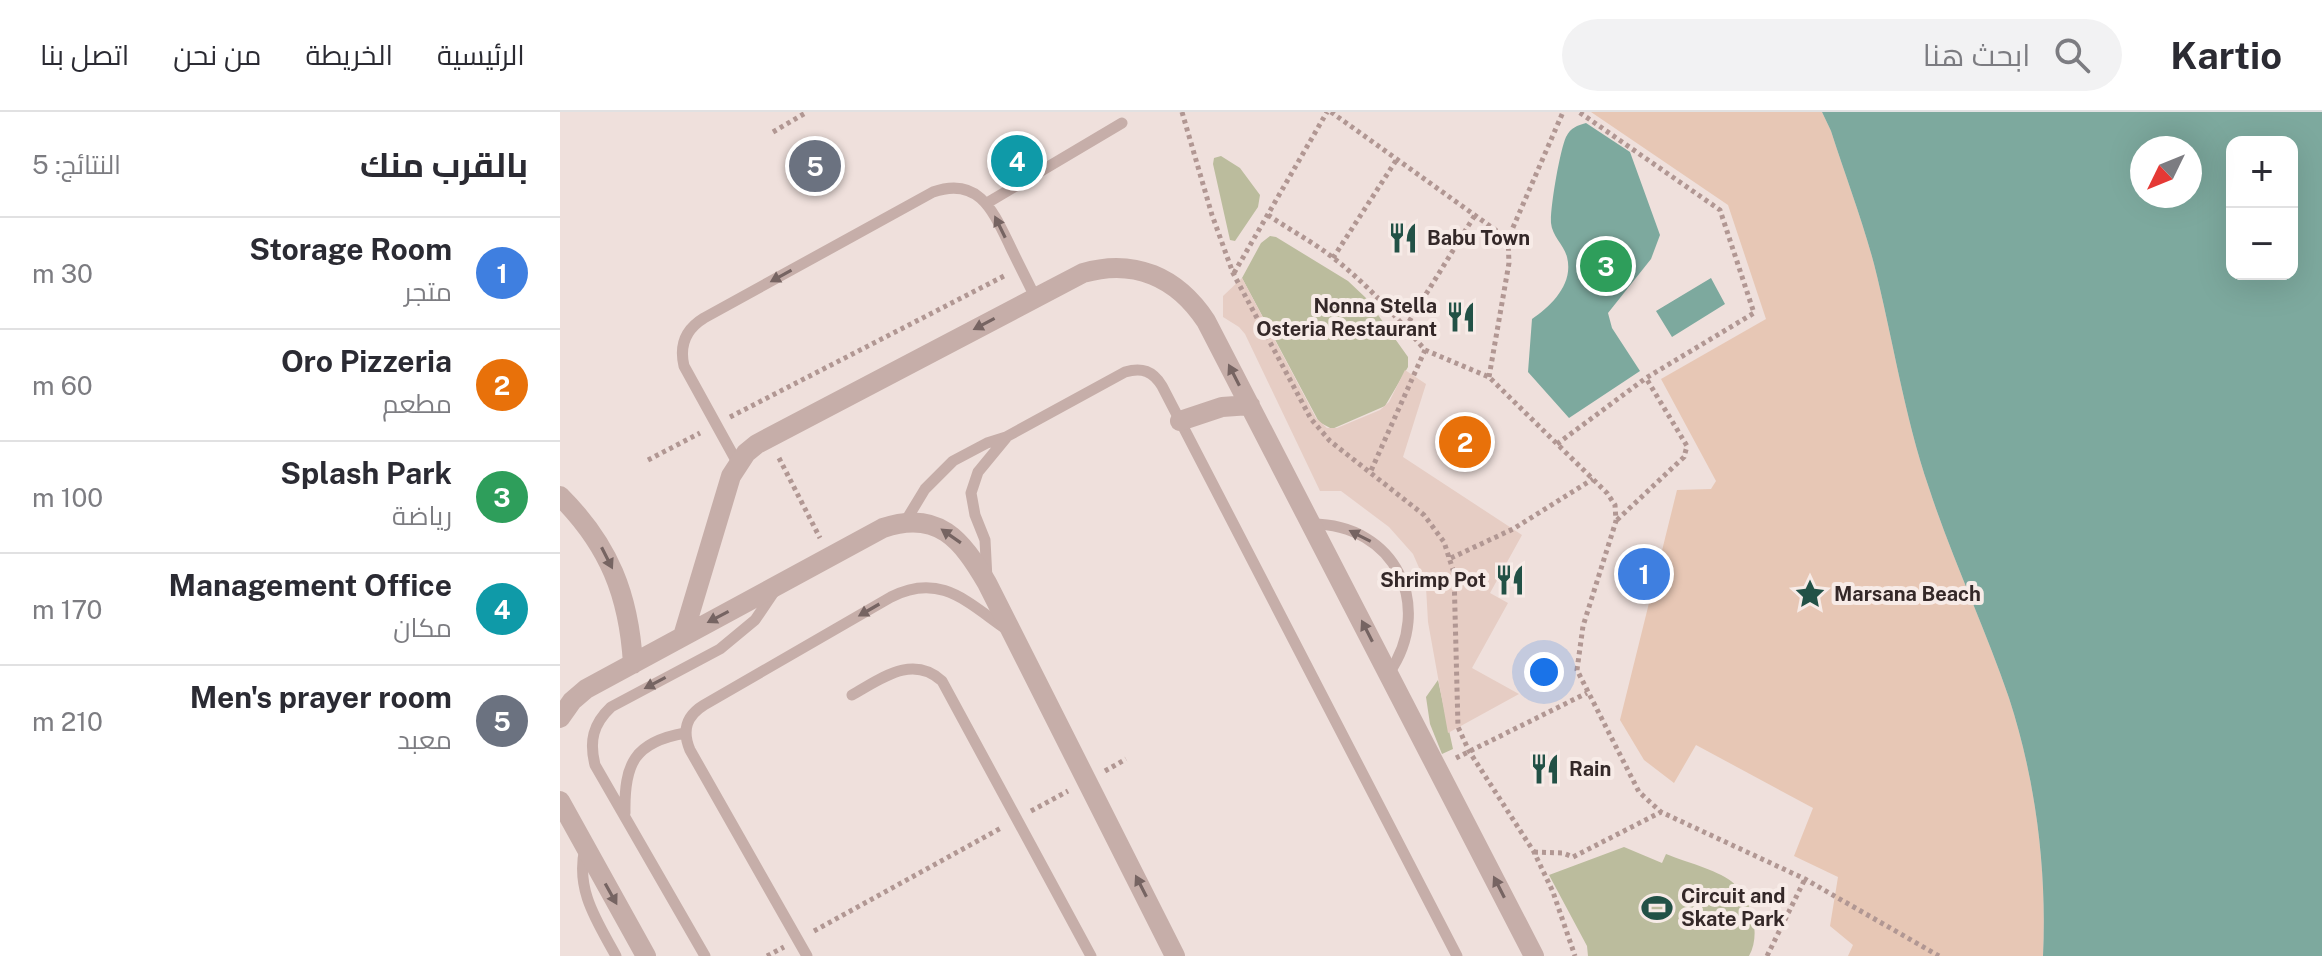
<!DOCTYPE html>
<html lang="ar">
<meta charset="utf-8">
<style>
body{margin:0;font-family:"Public Sans",Cairo,sans-serif;background:#f2f2f3;color:#2b2b33;direction:rtl}
.controls{position:absolute;right:24px;top:24px;display:grid;overflow:hidden;border-radius:16px;box-shadow:0 8px 32px #0002}
.controls button{width:72px;height:72px;display:grid;place-items:center;padding:0;border:0;border-bottom:2px solid #e1e1e2;background:#fff;color:#2b2b33;font:40px sans-serif}
.compass{position:absolute;left:1570px;top:24px;width:72px;height:72px;border-radius:50%;background:#fff;box-shadow:0 8px 32px #0002;rotate:227deg}
.you{position:absolute;left:984px;top:560px;width:28px;height:28px;margin:-20px;border:6px solid #fff;border-radius:50%;background:#1a73e8;box-shadow:0 0 0 12px #1a73e833}
.badge{display:grid;place-items:center;width:52px;height:52px;border-radius:50%;background:#ea580c;color:#fff;font-size:26px;font-weight:700}
.pin{position:absolute;translate:-50% -50%;border:4px solid #fff;box-shadow:0 2px 8px #0006}
.list{margin:0;padding:0;list-style:none}
h2{display:flex;justify-content:space-between;align-items:center;height:104px;margin:0;padding:0 32px;font-size:34px}
h2 small{font-size:26px;font-weight:400;color:#7c7c81}
.list li{display:grid;grid-template-columns:52px 1fr auto;gap:24px;align-items:center;box-sizing:border-box;height:112px;padding:0 32px;border-top:2px solid #e1e1e2}
.list b{display:block;font-size:30px;white-space:nowrap}
.list p{margin:0;font-size:26px;white-space:nowrap;color:#7c7c81}
.list em{font-size:26px;font-style:normal;color:#7c7c81}
.icon{flex:none;width:44px;height:44px;fill:none;stroke:currentColor;stroke-width:2;stroke-linecap:round;stroke-linejoin:round}
.map{position:relative;flex:none;width:1762px;height:844px;overflow:hidden;direction:ltr}
header{display:flex;align-items:center;gap:48px;box-sizing:border-box;height:112px;padding:0 40px;background:#fff;border-bottom:2px solid #e1e1e2}
header strong{font-size:38px}
nav{display:flex;gap:44px;margin-inline-start:auto;font-size:28px}
.search{width:560px;height:72px;background:#f2f2f3;display:flex;align-items:center;gap:20px;box-sizing:border-box;padding:0 28px;border-radius:44px;color:#7c7c81;font-size:30px}
main{display:flex}
aside{flex:1;background:#fff}
.map>svg:first-child{display:block}
</style>
<header>
<strong>Kartio</strong>
<div class="search"><svg class="icon" aria-label="search" viewBox="0 0 24 24"><circle cx="10" cy="10" r="6"/><path d="M15 15l6 6"/></svg>ابحث هنا</div>
<nav><a>الرئيسية</a><a>الخريطة</a><a>من نحن</a><a>اتصل بنا</a></nav>
</header>
<main>
<div class="map">
<svg width="1762" height="844" viewBox="0 0 1762 844">
<rect width="100%" height="100%" fill="#efe0dc"/>
<path fill="#bbbc9d" d="M 661,44 L 680,56 L 700,83 L 698,95 L 675,129 L 670,128 L 653,52 L 654,46 Z
M 710,124 L 716,125 L 788,169 L 806,186 L 848,245 L 848,255 L 825,294 L 772,317 L 759,310 L 682,166 L 701,131 Z
M 878,568 L 893,637 L 882,642 L 870,612 L 866,585 Z
M 1064,735 L 1102,751 L 1106,742 C 1123,749 1157,758 1171,769 C 1191,786 1202,821 1189,844 L 1028,844 L 1027,834 L 989,763 Z"/>
<path fill="#e7c7b5" d="M 1031,0 L 1262,0 L 1271,19 C 1285,63 1302,107 1314,152 C 1333,227 1344,303 1369,376 C 1392,447 1425,515 1449,586 C 1476,669 1487,758 1483,844 L 1288,844 L 1293,833 L 1270,814 L 1278,765 L 1234,744 L 1253,696 L 1136,633 L 1114,671 L 1084,648 L 1060,608 L 1117,378 L 1151,377 L 1156,369 L 1101,267 L 1206,207 L 1168,93 Z"/>
<path fill="#e6cdc4" d="M 682,166 L 756,306 L 767,316 L 777,316 L 820,298 L 829,290 L 845,258 L 866,272 L 843,345 L 962,423 L 930,481 L 948,491 L 912,556 L 959,582 L 888,621 L 868,510 L 866,475 L 860,458 L 853,442 L 829,415 L 781,379 L 760,379 L 685,222 L 679,215 L 663,205 L 663,184 Z"/>
<path fill="#7da99e" fill-rule="evenodd" d="M 1262,0 L 1762,0 L 1762,844 L 1483,844 C 1487,758 1476,669 1449,586 C 1425,515 1392,447 1369,376 C 1344,303 1333,227 1314,152 C 1302,107 1285,63 1271,19 ZM 1732,30 L 1732,162 L 1672,162 L 1672,30 ZM 1630,36 L 1630,84 L 1582,84 L 1582,36 Z
M 1026,11 L 1070,40 L 1100,123 L 1091,147 L 1048,201 L 1052,216 L 1080,259 L 1009,306 L 968,260 L 972,207 C 991,194 1014,172 1007,145 C 1004,133 992,124 991,111 C 990,96 1000,38 1006,25 C 1011,15 1017,14 1026,11 Z
M 1151,166 L 1165,192 L 1112,225 L 1096,199 Z"/>
<g fill="none" stroke-linecap="round" stroke-linejoin="round">
<path stroke="#b19793" stroke-width="5" stroke-dasharray="4 4" stroke-linecap="butt" d="M 622,0 L 652,103 L 673,161 L 751,307 L 770,329 L 864,403 L 884,430 L 894,461 L 898,615 L 909,639 L 974,740 L 993,780 L 1015,844
M 771,0 L 948,127
M 213,20 L 247,0
M 708,103 C 730,118 755,131 776,148 C 809,174 837,206 865,238 L 810,361
M 773,146 L 837,47
M 674,161 L 767,0
M 845,216 L 915,103
M 865,238 L 929,265 L 1047,381 L 1055,393 L 1056,409 L 1023,514 L 1017,558 L 1079,680 L 1101,700 L 1245,767 L 1379,844
M 929,265 L 949,151 L 948,127 L 1003,0
M 170,305 L 446,163
M 997,332 L 1086,266 L 1194,201 L 1160,98 L 1019,0
M 219,346 L 260,426
M 88,348 L 140,321
M 1057,408 L 1124,345 L 1127,334 L 1086,266
M 891,446 L 953,417 L 1033,367
M 896,646 L 1027,581
M 545,659 L 566,647
M 471,699 L 508,679
M 974,740 L 1003,741 L 1013,745 L 1101,700
M 254,819 L 441,716
M 207,844 L 224,835
M 1207,844 L 1245,767"/>
<path stroke="#c6aea9" stroke-width="11" d="M 427,91 L 562,11
M 178,352 L 124,254 C 119,233 126,217 144,206 L 373,80 C 419,64 433,99 450,134 C 458,151 467,168 475,185
M 345,410 L 365,377 L 393,349 L 427,331 L 446,325 L 565,260 C 582,255 593,259 602,274 L 897,844
M 752,412 C 835,412 875,494 829,561
M 427,467 L 425,428 L 415,403 L 411,381 L 418,360 L 446,326
M 292,583 C 321,567 352,542 382,569 L 531,844
M 65,701 C 64,652 74,630 125,621
M 25,736 C 15,778 37,809 56,844
M 145,844 L 35,653 C 29,629 33,612 51,595 L 160,537 L 195,508 L 214,480
M 247,844 L 130,638 C 122,619 126,604 144,593 L 331,485 C 380,460 407,490 446,517"/>
<path stroke="#c6aea9" stroke-width="20" d="M 620,309 L 662,295 L 690,293
M 0,384 C 49,433 69,483 73,552
M 123,524 L 171,364 L 186,341 L 197,332 L 523,161 C 574,146 617,165 646,209 L 974,844
M 0,606 L 12,589 L 26,577 L 323,416 C 378,397 402,428 427,471 L 615,844
M 0,689 L 86,844"/>
</g>
<defs><path id="oneway-solid" d="M-6-.8H1V-3.2L6.5 0L1 3.2V.8H-6Z" transform="scale(2)"/></defs>
<g fill="#766462">
<use href="#oneway-solid" transform="translate(440 115) rotate(-116)"/>
<use href="#oneway-solid" transform="translate(221 164) rotate(151)"/>
<use href="#oneway-solid" transform="translate(424 212) rotate(152)"/>
<use href="#oneway-solid" transform="translate(674 263) rotate(-117)"/>
<use href="#oneway-solid" transform="translate(391 424) rotate(-145)"/>
<use href="#oneway-solid" transform="translate(800 424) rotate(-153)"/>
<use href="#oneway-solid" transform="translate(47 446) rotate(63)"/>
<use href="#oneway-solid" transform="translate(309 498) rotate(150)"/>
<use href="#oneway-solid" transform="translate(158 505) rotate(152)"/>
<use href="#oneway-solid" transform="translate(807 519) rotate(-117)"/>
<use href="#oneway-solid" transform="translate(95 571) rotate(152)"/>
<use href="#oneway-solid" transform="translate(581 774) rotate(-117)"/>
<use href="#oneway-solid" transform="translate(939 775) rotate(-117)"/>
<use href="#oneway-solid" transform="translate(51 782) rotate(61)"/>
</g>
<defs>
<g id="restaurant-bare" transform="scale(2.4)"><path d="M-5-6h1v4h1v-4h1v4h1v-4h1v5L-1.5 .5V6h-2V.5L-5-1ZM5-6V6H3V1.5H1.5Q1.5-4 5-6Z" fill="#225146" stroke="#f7ebe7" stroke-width="2.5" paint-order="stroke"/></g>
<g id="sight-bare" transform="scale(2.4)"><path d="M0-6L1.8-2.2L6-1.7L2.9 1.2L3.7 5.4L0 3.3L-3.7 5.4L-2.9 1.2L-6-1.7L-1.8-2.2Z" fill="#225146" stroke="#f7ebe7" stroke-width="2.5" paint-order="stroke"/></g>
<g id="stadium-bare" transform="scale(2.4)"><path d="M0-5a6.5 5 0 1 0 0 10a6.5 5 0 1 0 0-10ZM-3.5-1.8h7v3.6h-7Z" fill="#225146" stroke="#f7ebe7" stroke-width="2.5" paint-order="stroke"/></g>
</defs>
<g fill-rule="evenodd">
<use href="#restaurant-bare" x="843" y="126"/>
<use href="#restaurant-bare" x="901" y="205"/>
<use href="#restaurant-bare" x="950" y="468"/>
<use href="#sight-bare" x="1250" y="482"/>
<use href="#restaurant-bare" x="985" y="657"/>
<use href="#stadium-bare" x="1097" y="796"/>
</g>
<g text-anchor="middle" stroke-width="8" stroke-linejoin="round" paint-order="stroke">
<g font-size="20" font-weight="bold" fill="#342828" stroke="#f7ebe7" text-anchor="start">
<text x="867" y="133">Babu Town</text>
<text x="877" y="201" text-anchor="end">Nonna Stella<tspan x="877" dy="23">Osteria Restaurant</tspan></text>
<text x="926" y="475" text-anchor="end">Shrimp Pot</text>
<text x="1274" y="489">Marsana Beach</text>
<text x="1009" y="664">Rain</text>
<text x="1121" y="791">Circuit and<tspan x="1121" dy="23">Skate Park</tspan></text>
</g>
</g>
</svg>
<div class="controls">
<button>+</button>
<button>−</button>
</div>
<svg class="compass" viewBox="-18 -18 36 36"><path d="M0-13l5 13h-10z" fill="#e53935"/><path d="M0 13l5-13h-10z" fill="#7c7c81"/></svg>
<div class="you"></div>
<div class="pin badge" style="left:1084px;top:462px;background:#3f7fe0">1</div>
<div class="pin badge" style="left:905px;top:330px;background:#e8710a">2</div>
<div class="pin badge" style="left:1046px;top:154px;background:#2e9e5b">3</div>
<div class="pin badge" style="left:457px;top:49px;background:#0f9aa8">4</div>
<div class="pin badge" style="left:255px;top:54px;background:#6b7280">5</div>
</div>
<aside>
<h2>بالقرب منك<small>النتائج: 5</small></h2>
<ul class="list">
<li><span class="badge" style="background:#3f7fe0">1</span><div><b>Storage Room</b><p>متجر</p></div><em>30 m</em></li>
<li><span class="badge" style="background:#e8710a">2</span><div><b>Oro Pizzeria</b><p>مطعم</p></div><em>60 m</em></li>
<li><span class="badge" style="background:#2e9e5b">3</span><div><b>Splash Park</b><p>رياضة</p></div><em>100 m</em></li>
<li><span class="badge" style="background:#0f9aa8">4</span><div><b>Management Office</b><p>مكان</p></div><em>170 m</em></li>
<li><span class="badge" style="background:#6b7280">5</span><div><b>Men's prayer room</b><p>معبد</p></div><em>210 m</em></li>
</ul>
</aside>
</main>
